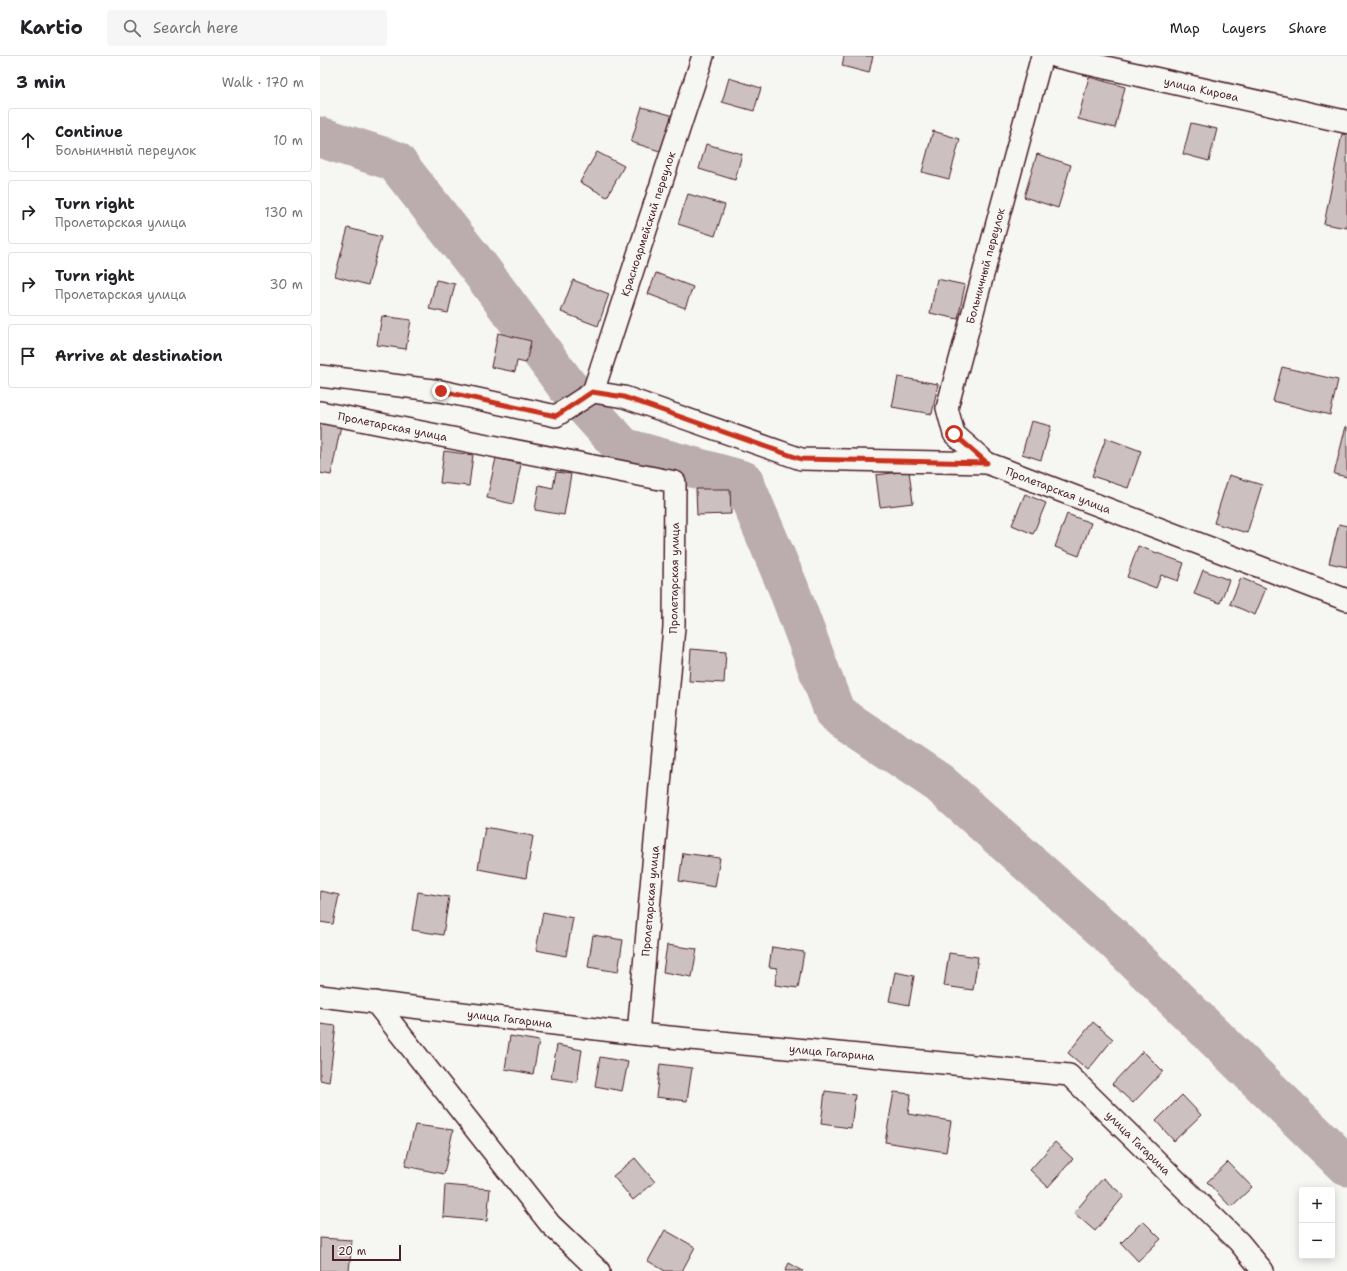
<!DOCTYPE html>
<meta charset="utf-8">
<style>
body{margin:0;font-family:"Shantell Sans",sans-serif;background:#f6f6f6;color:#202124}
.controls{position:absolute;right:12px;bottom:12px;display:grid;overflow:hidden;border-radius:4px;box-shadow:0 2px 10px #0003}
.controls button{width:36px;height:36px;display:grid;place-items:center;padding:0;border:0;border-bottom:1px solid #e0e0e0;background:#fff;color:#202124;font:20px sans-serif}
.scale{position:absolute;left:12px;bottom:10px;width:69px;box-sizing:border-box;padding-left:4px;border:2px solid #4a1f2b;border-top:0;font-size:11px;line-height:14px;white-space:nowrap;color:#4a1f2b;-webkit-text-stroke:3px #f6f6f2;paint-order:stroke}
.stop{position:absolute;width:12px;height:12px;margin:-9px;border:3px solid #c8321e;border-radius:50%;background:#fff}
.stop.end{background:#c8321e;border-color:#fff;box-shadow:0 1px 4px #0008}
.list{margin:0;padding:0;list-style:none}
h2{display:flex;justify-content:space-between;align-items:center;height:52px;margin:0;padding:0 16px;font-size:17px}
h2 small{font-size:13px;font-weight:400;color:#757577}
.list li{display:grid;grid-template-columns:26px 1fr auto;gap:12px;align-items:center;box-sizing:border-box;height:64px;margin:0 8px 8px;padding:0 8px;border:1px solid #e0e0e0;border-radius:4px}
.list b{display:block;font-size:15px;white-space:nowrap}
.list p{margin:0;font-size:13px;white-space:nowrap;color:#757577}
.list em{font-size:13px;font-style:normal;color:#757577}
.icon{flex:none;width:22px;height:22px;fill:none;stroke:currentColor;stroke-width:2;stroke-linecap:round;stroke-linejoin:round}
.map{position:relative;flex:none;width:1027px;height:1215px;overflow:hidden}
header{display:flex;align-items:center;gap:24px;box-sizing:border-box;height:56px;padding:0 20px;background:#fff;border-bottom:1px solid #e0e0e0}
header strong{font-size:19px}
nav{display:flex;gap:22px;margin-inline-start:auto;font-size:14px}
.search{width:280px;height:36px;background:#f6f6f6;display:flex;align-items:center;gap:10px;box-sizing:border-box;padding:0 14px;border-radius:4px;color:#757577;font-size:15px}
main{display:flex}
aside{flex:1;background:#fff}
.map>svg:first-child{display:block}
</style>
<header>
<strong>Kartio</strong>
<div class="search"><svg class="icon" aria-label="search" viewBox="0 0 24 24"><circle cx="10" cy="10" r="6"/><path d="M15 15l6 6"/></svg>Search here</div>
<nav><a>Map</a><a>Layers</a><a>Share</a></nav>
</header>
<main>
<aside>
<h2>3 min<small>Walk · 170 m</small></h2>
<ul class="list">
<li><svg class="icon" aria-label="ahead" viewBox="0 0 24 24"><path d="M12 20V5M6 11l6-6 6 6"/></svg><div><b>Continue</b><p>Больничный переулок</p></div><em>10 m</em></li>
<li><svg class="icon" aria-label="right" viewBox="0 0 24 24"><path d="M7 20v-9h11M14 6l5 5-5 5"/></svg><div><b>Turn right</b><p>Пролетарская улица</p></div><em>130 m</em></li>
<li><svg class="icon" aria-label="right" viewBox="0 0 24 24"><path d="M7 20v-9h11M14 6l5 5-5 5"/></svg><div><b>Turn right</b><p>Пролетарская улица</p></div><em>30 m</em></li>
<li><svg class="icon" aria-label="arrive" viewBox="0 0 24 24"><path d="M6 21V4h12l-3 4 3 4H6"/></svg><div><b>Arrive at destination</b></div></li>
</ul>
</aside>
<div class="map">
<svg width="1027" height="1215" viewBox="0 0 1027 1215">
<rect width="100%" height="100%" fill="#f6f6f2"/>
<filter id="ink" filterUnits="userSpaceOnUse"><feTurbulence type="fractalNoise" baseFrequency=".025" numOctaves="2"/><feDisplacementMap in="SourceGraphic" scale="8" xChannelSelector="R" yChannelSelector="G"/><feConvolveMatrix kernelMatrix="1 2 1 2 8 2 1 2 1" color-interpolation-filters="sRGB"/></filter>
<g filter="url(#ink)">
<g fill="none" stroke-linecap="round" stroke-linejoin="round">
<path stroke="#bbadae" stroke-width="41" d="M 0,81 L 75,105 L 160,213 L 247,330 L 303,392 L 423,425 L 468,531 L 515,657 L 619,727 L 788,877 L 1027,1110"/>
</g>
<path fill="#ccc1c0" stroke="#4a1f2b" d="M 524,0 L 553,0 L 549,17 L 522,10 Z
M 769,21 L 805,31 L 795,72 L 758,63 Z
M 409,22 L 441,32 L 434,55 L 402,46 Z
M 322,51 L 354,60 L 343,96 L 311,86 Z
M 871,67 L 897,73 L 889,105 L 863,98 Z
M 613,75 L 640,83 L 629,123 L 602,116 Z
M 1022,78 L 1027,79 L 1027,172 L 1004,168 Z
M 386,88 L 422,98 L 415,124 L 379,113 Z
M 277,96 L 304,110 L 287,141 L 260,126 Z
M 717,98 L 751,109 L 738,152 L 704,141 Z
M 368,138 L 405,149 L 395,180 L 358,168 Z
M 28,172 L 61,181 L 48,229 L 15,220 Z
M 336,217 L 373,231 L 365,252 L 328,238 Z
M 617,223 L 645,229 L 638,263 L 610,257 Z
M 116,224 L 135,228 L 128,257 L 109,253 Z
M 253,224 L 289,238 L 278,270 L 241,256 Z
M 62,260 L 91,264 L 86,293 L 57,289 Z
M 178,277 L 211,285 L 206,307 L 197,305 L 195,316 L 171,311 Z
M 962,311 L 1018,324 L 1010,359 L 953,345 Z
M 578,321 L 618,328 L 612,358 L 572,351 Z
M 0,365 L 21,369 L 11,419 L 0,417 Z
M 711,365 L 731,370 L 721,404 L 702,398 Z
M 1026,370 L 1027,371 L 1027,421 L 1014,418 Z
M 786,382 L 821,395 L 808,432 L 772,420 Z
M 124,395 L 153,399 L 149,430 L 120,427 Z
M 176,402 L 201,408 L 193,448 L 167,442 Z
M 589,415 L 593,447 L 560,451 L 556,419 Z
M 236,416 L 251,418 L 244,459 L 215,454 L 219,429 L 233,432 Z
M 909,419 L 942,429 L 927,477 L 894,467 Z
M 376,433 L 410,433 L 411,458 L 377,459 Z
M 705,438 L 726,447 L 713,478 L 692,469 Z
M 747,458 L 771,467 L 759,500 L 735,491 Z
M 1019,468 L 1027,470 L 1027,511 L 1009,507 Z
M 818,490 L 864,507 L 858,525 L 841,519 L 836,532 L 807,521 Z
M 883,514 L 909,524 L 900,547 L 874,538 Z
M 921,522 L 946,532 L 935,559 L 910,548 Z
M 371,593 L 406,596 L 404,627 L 369,625 Z
M 165,771 L 213,780 L 206,822 L 158,813 Z
M 363,797 L 400,802 L 395,831 L 359,825 Z
M 0,835 L 19,839 L 13,868 L 0,866 Z
M 98,836 L 129,841 L 123,879 L 92,874 Z
M 223,856 L 253,862 L 246,900 L 216,894 Z
M 273,879 L 303,884 L 298,916 L 268,911 Z
M 347,889 L 377,893 L 372,921 L 343,916 Z
M 452,891 L 484,896 L 478,932 L 455,929 L 457,912 L 449,911 Z
M 629,897 L 658,901 L 653,934 L 624,930 Z
M 575,916 L 594,920 L 589,949 L 569,945 Z
M 773,966 L 793,983 L 768,1014 L 748,997 Z
M 0,968 L 16,970 L 9,1026 L 0,1024 Z
M 190,980 L 219,985 L 213,1018 L 185,1013 Z
M 237,989 L 262,994 L 257,1026 L 231,1022 Z
M 823,995 L 843,1015 L 813,1047 L 792,1028 Z
M 280,1001 L 308,1006 L 302,1035 L 275,1030 Z
M 340,1008 L 372,1012 L 367,1045 L 336,1041 Z
M 505,1035 L 535,1039 L 531,1072 L 501,1068 Z
M 574,1036 L 591,1038 L 588,1058 L 631,1065 L 626,1096 L 565,1086 Z
M 862,1039 L 881,1059 L 854,1085 L 836,1065 Z
M 95,1069 L 133,1074 L 124,1118 L 85,1110 Z
M 735,1086 L 753,1103 L 728,1131 L 710,1114 Z
M 315,1102 L 335,1126 L 313,1144 L 293,1120 Z
M 908,1106 L 932,1131 L 911,1151 L 887,1126 Z
M 783,1122 L 804,1140 L 775,1175 L 754,1157 Z
M 125,1129 L 170,1133 L 167,1165 L 123,1161 Z
M 823,1165 L 841,1183 L 818,1205 L 801,1187 Z
M 345,1174 L 375,1191 L 362,1215 L 345,1215 L 328,1205 Z
M 0,1182 L 32,1184 L 29,1215 L 0,1215 Z
M 469,1207 L 483,1215 L 465,1215 Z"/>
<g fill="none" stroke-linecap="round" stroke-linejoin="round">
<g stroke="#4a1f2b" stroke-width="24">
<g id="street">
<path id="s1" d="M 0,320 L 121,335 L 236,360 L 273,336 L 304,341 L 481,403 L 667,407 L 1027,544"/>
<path id="s2" d="M 273,336 L 383,0"/>
<path id="s3" d="M 0,356 L 355,426 L 354,571 L 318,978"/>
<path id="s4" d="M 667,407 L 634,378 L 627,352 L 722,0"/>
<path id="s5" d="M 0,940 L 318,978 L 749,1019 L 919,1186 L 943,1215"/>
<path d="M 55,946 L 230,1168 L 279,1215"/>
</g>
</g>
<g stroke="#4a1f2b" stroke-width="25">
<g id="secondary">
<path id="s6" d="M 735,0 L 1027,66"/>
</g>
</g>
<use href="#street" stroke="#f6f6f2" stroke-width="21"/>
<use href="#secondary" stroke="#f6f6f2" stroke-width="22"/>
</g>
</g>
<g fill="none" stroke-linecap="round" stroke-linejoin="round" filter="url(#ink)">
<path stroke="#c8321e" stroke-width="5" d="M 121,335 L 236,360 L 272,336 L 304,341 L 481,403 L 667,407 L 634,378"/>
</g>
<g text-anchor="middle" stroke-width="3" stroke-linejoin="round" paint-order="stroke">
<g font-size="11" fill="#4a1f2b" stroke="#f6f6f2">
<text dy="4" stroke="none"><textPath href="#s6" startOffset="150">улица Кирова</textPath></text>
<text dy="4" stroke="none"><textPath href="#s2" startOffset="177">Красноармейский переулок</textPath></text>
<text dy="4" stroke="none"><textPath href="#s4" startOffset="218">Больничный переулок</textPath></text>
<text dy="4" stroke="none"><textPath href="#s3" startOffset="74">Пролетарская улица</textPath></text>
<text dy="4" stroke="none"><textPath href="#s1" startOffset="765">Пролетарская улица</textPath></text>
<text transform="translate(354 522) rotate(-89)" y="4">Пролетарская улица</text>
<text transform="translate(330 845) rotate(-85)" y="4">Пролетарская улица</text>
<text dy="4" stroke="none"><textPath href="#s5" startOffset="191">улица Гагарина</textPath></text>
<text dy="4" stroke="none"><textPath href="#s5" startOffset="515">улица Гагарина</textPath></text>
<text dy="4" stroke="none"><textPath href="#s5" startOffset="850">улица Гагарина</textPath></text>
</g>
</g>
</svg>
<div class="controls">
<button>+</button>
<button>−</button>
</div>
<div class="scale">20 m</div>
<div class="stop" style="left:634px;top:378px"></div>
<div class="stop end" style="left:121px;top:335px"></div>
</div>
</main>
